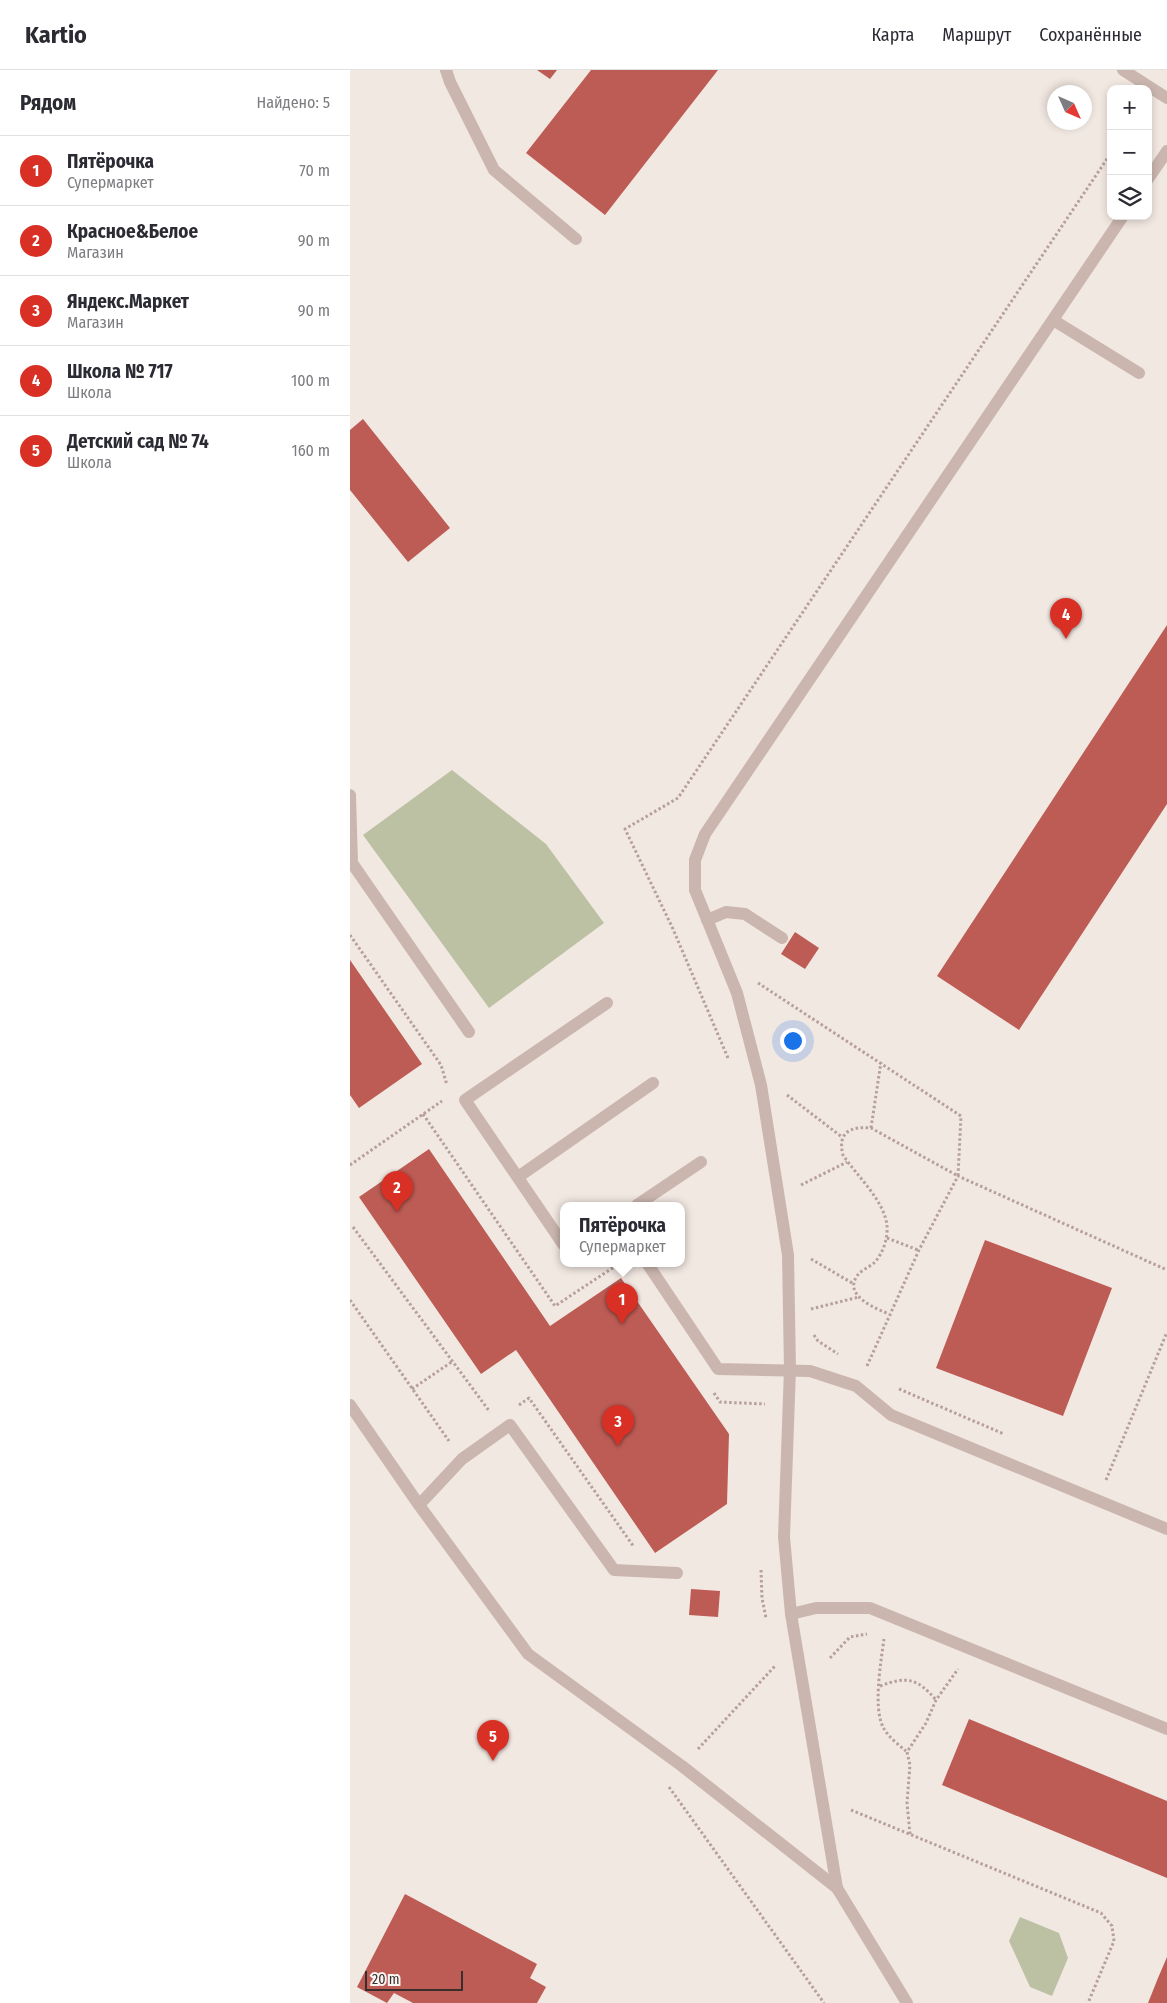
<!DOCTYPE html>
<html lang="ru">
<meta charset="utf-8">
<style>
body{margin:0;font-family:"Fira Sans Condensed",sans-serif;background:#f7f7f7;color:#2b2b33}
.controls{position:absolute;right:15px;top:15px;display:grid;overflow:hidden;border-radius:10px;box-shadow:0 2px 8px #0003}
.controls button{width:45px;height:45px;display:grid;place-items:center;padding:0;border:0;border-bottom:1px solid #e1e1e2;background:#fff;color:#2b2b33;font:25px sans-serif}
.compass{position:absolute;left:697px;top:15px;width:45px;height:45px;border-radius:50%;background:#fff;box-shadow:0 2px 8px #0003;rotate:135deg}
.scale{position:absolute;left:15px;bottom:12px;width:98px;box-sizing:border-box;padding-left:5px;border:2px solid #392e2c;border-top:0;font-size:14px;line-height:18px;white-space:nowrap;color:#392e2c;-webkit-text-stroke:4px #faf3ef;paint-order:stroke}
.you{position:absolute;left:442px;top:970px;width:18px;height:18px;margin:-12px;border:4px solid #fff;border-radius:50%;background:#1a73e8;box-shadow:0 0 0 8px #1a73e833}
.badge{display:grid;place-items:center;width:32px;height:32px;border-radius:50%;background:#d93025;color:#fff;font-size:16px;font-weight:700}
.pin{position:absolute;translate:-50% -41px;filter:drop-shadow(0 1px 2px #0008)}
.pin::after{content:'';position:absolute;top:26px;width:18px;height:15px;background:inherit;clip-path:polygon(0 0,100% 0,50% 100%)}
.popup{position:absolute;left:210px;top:1132px;width:125px;height:65px;box-sizing:border-box;display:grid;place-content:center;border-radius:10px;background:#fff;filter:drop-shadow(0 1px 4px #0005);font-size:16px;white-space:nowrap;color:#7c7c81}
.popup b{font-size:19px;color:#2b2b33}
.popup::after{content:'';position:absolute;left:50%;top:100%;margin-left:-10px;border:10px solid transparent;border-top-color:#fff}
.list{margin:0;padding:0;list-style:none}
h2{display:flex;justify-content:space-between;align-items:center;height:65px;margin:0;padding:0 20px;font-size:21px}
h2 small{font-size:16px;font-weight:400;color:#7c7c81}
.list li{display:grid;grid-template-columns:32px 1fr auto;gap:15px;align-items:center;box-sizing:border-box;height:70px;padding:0 20px;border-top:1px solid #e1e1e2}
.list b{display:block;font-size:19px;white-space:nowrap}
.list p{margin:0;font-size:16px;white-space:nowrap;color:#7c7c81}
.list em{font-size:16px;font-style:normal;color:#7c7c81}
.icon{flex:none;width:28px;height:28px;fill:none;stroke:currentColor;stroke-width:2;stroke-linecap:round;stroke-linejoin:round}
.map{position:relative;flex:none;width:817px;height:1933px;overflow:hidden}
header{display:flex;align-items:center;gap:30px;box-sizing:border-box;height:70px;padding:0 25px;background:#fff;border-bottom:1px solid #e1e1e2}
header strong{font-size:24px}
nav{display:flex;gap:28px;margin-inline-start:auto;font-size:18px}
main{display:flex}
aside{flex:1;background:#fff}
.map>svg:first-child{display:block}
</style>
<header>
<strong>Kartio</strong>
<nav><a>Карта</a><a>Маршрут</a><a>Сохранённые</a></nav>
</header>
<main>
<aside>
<h2>Рядом<small>Найдено: 5</small></h2>
<ul class="list">
<li><span class="badge">1</span><div><b>Пятёрочка</b><p>Супермаркет</p></div><em>70 m</em></li>
<li><span class="badge">2</span><div><b>Красное&amp;Белое</b><p>Магазин</p></div><em>90 m</em></li>
<li><span class="badge">3</span><div><b>Яндекс.Маркет</b><p>Магазин</p></div><em>90 m</em></li>
<li><span class="badge">4</span><div><b>Школа № 717</b><p>Школа</p></div><em>100 m</em></li>
<li><span class="badge">5</span><div><b>Детский сад № 74</b><p>Школа</p></div><em>160 m</em></li>
</ul>
</aside>
<div class="map">
<svg width="817" height="1933" viewBox="0 0 817 1933">
<rect width="100%" height="100%" fill="#f2e8e2"/>
<path fill="#bcc1a3" d="M 102,700 L 196,774 L 254,853 L 139,938 L 13,765 Z
M 670,1847 L 709,1863 L 718,1888 L 702,1926 L 680,1917 L 659,1871 Z"/>
<path fill="#bd5c55" d="M 187,0 L 207,0 L 200,9 Z
M 241,0 L 368,0 L 255,145 L 176,83 Z
M 13,349 L 100,458 L 58,492 L 0,420 L 0,360 Z
M 817,555 L 817,734 L 669,960 L 587,906 Z
M 445,862 L 469,878 L 455,899 L 431,884 Z
M 0,890 L 72,994 L 9,1038 L 0,1025 Z
M 79,1079 L 200,1256 L 271,1208 L 379,1364 L 377,1434 L 305,1483 L 166,1280 L 131,1304 L 9,1127 Z
M 635,1170 L 762,1218 L 713,1346 L 586,1298 Z
M 341,1519 L 370,1521 L 368,1547 L 339,1545 Z
M 619,1649 L 817,1731 L 817,1808 L 592,1715 Z
M 55,1824 L 187,1894 L 180,1908 L 196,1917 L 187,1933 L 63,1933 L 44,1923 L 37,1933 L 7,1917 Z
M 817,1887 L 817,1933 L 798,1933 L 808,1908 Z"/>
<g fill="none" stroke-linecap="round" stroke-linejoin="round">
<path stroke="#b6a099" stroke-width="3" stroke-dasharray="2.5 2.5" stroke-linecap="butt" d="M 0,865 L 91,995 L 97,1015
M 408,913 L 611,1046 L 608,1106 L 521,1058 C 501,1056 487,1062 493,1085 C 506,1105 535,1131 537,1156 C 538,1168 533,1183 525,1192 C 520,1197 511,1200 507,1206 C 493,1226 527,1239 539,1244
M 378,988 L 323,859 L 275,759 L 328,728 L 761,83
M 437,1025 L 492,1067
M 73,1044 L 205,1236 L 270,1193
M 521,1058 L 531,992
M 0,1095 L 92,1031
M 451,1115 L 497,1092
M 3,1157 L 140,1342
M 537,1168 L 568,1180
M 461,1189 L 504,1214
M 0,1230 L 99,1371
M 461,1239 L 509,1227
M 464,1265 L 468,1271 L 488,1284
M 517,1296 L 569,1180 L 608,1106 L 817,1200
M 62,1319 L 103,1291
M 549,1319 L 654,1364
M 364,1323 L 370,1332 L 415,1334
M 169,1335 L 179,1328 L 284,1477
M 756,1410 L 817,1262
M 411,1500 L 412,1528 L 416,1548
M 534,1569 C 531,1591 523,1637 533,1657 C 538,1667 549,1675 557,1682
M 480,1588 L 500,1567 L 517,1564
M 530,1616 C 557,1606 567,1608 586,1630
M 348,1679 L 425,1596
M 319,1717 L 474,1933
M 501,1740 L 751,1843 L 762,1856 L 764,1871 L 738,1933
M 560,1764 L 557,1733 L 560,1695 L 557,1682 L 576,1653 L 586,1630 L 608,1599"/>
<path stroke="#cab6ae" stroke-width="12" d="M 96,0 L 100,12 L 144,100 L 226,169
M 773,0 L 817,28
M 703,250 L 789,303
M 0,725 L 2,793 L 119,962
M 357,850 L 376,842 L 395,844 L 432,868
M 168,1107 L 303,1013
M 287,1135 L 351,1092
M 213,1174 L 115,1030 L 257,933
M 297,1193 L 368,1299 L 460,1301 L 506,1316 L 541,1345 L 817,1459
M 0,1335 L 69,1435 L 178,1584 L 332,1696 L 487,1818
M 69,1435 L 112,1389 L 160,1355 L 264,1500 L 327,1503
M 441,1544 L 466,1538 L 520,1538 L 817,1659"/>
<path stroke="#cab6ae" stroke-width="12" d="M 798,109 L 817,81
M 557,1933 L 487,1818 L 441,1544 L 434,1467 L 440,1299 L 438,1185 L 411,1015 L 387,923 L 345,820 L 345,790 L 355,764 L 773,146"/>
</g>
</svg>
<div class="controls">
<button>+</button>
<button>−</button>
<button><svg class="icon" aria-label="layers" viewBox="0 0 24 24"><path d="M12 4l9 5-9 5-9-5zM3 14l9 5 9-5"/></svg></button>
</div>
<svg class="compass" viewBox="-18 -18 36 36"><path d="M0-13l5 13h-10z" fill="#e53935"/><path d="M0 13l5-13h-10z" fill="#7c7c81"/></svg>
<div class="scale">20 m</div>
<div class="you"></div>
<div class="pin badge" style="left:272px;top:1254px">1</div>
<div class="popup"><b>Пятёрочка</b>Супермаркет</div>
<div class="pin badge" style="left:47px;top:1142px">2</div>
<div class="pin badge" style="left:268px;top:1376px">3</div>
<div class="pin badge" style="left:716px;top:569px">4</div>
<div class="pin badge" style="left:143px;top:1691px">5</div>
</div>
</main>
